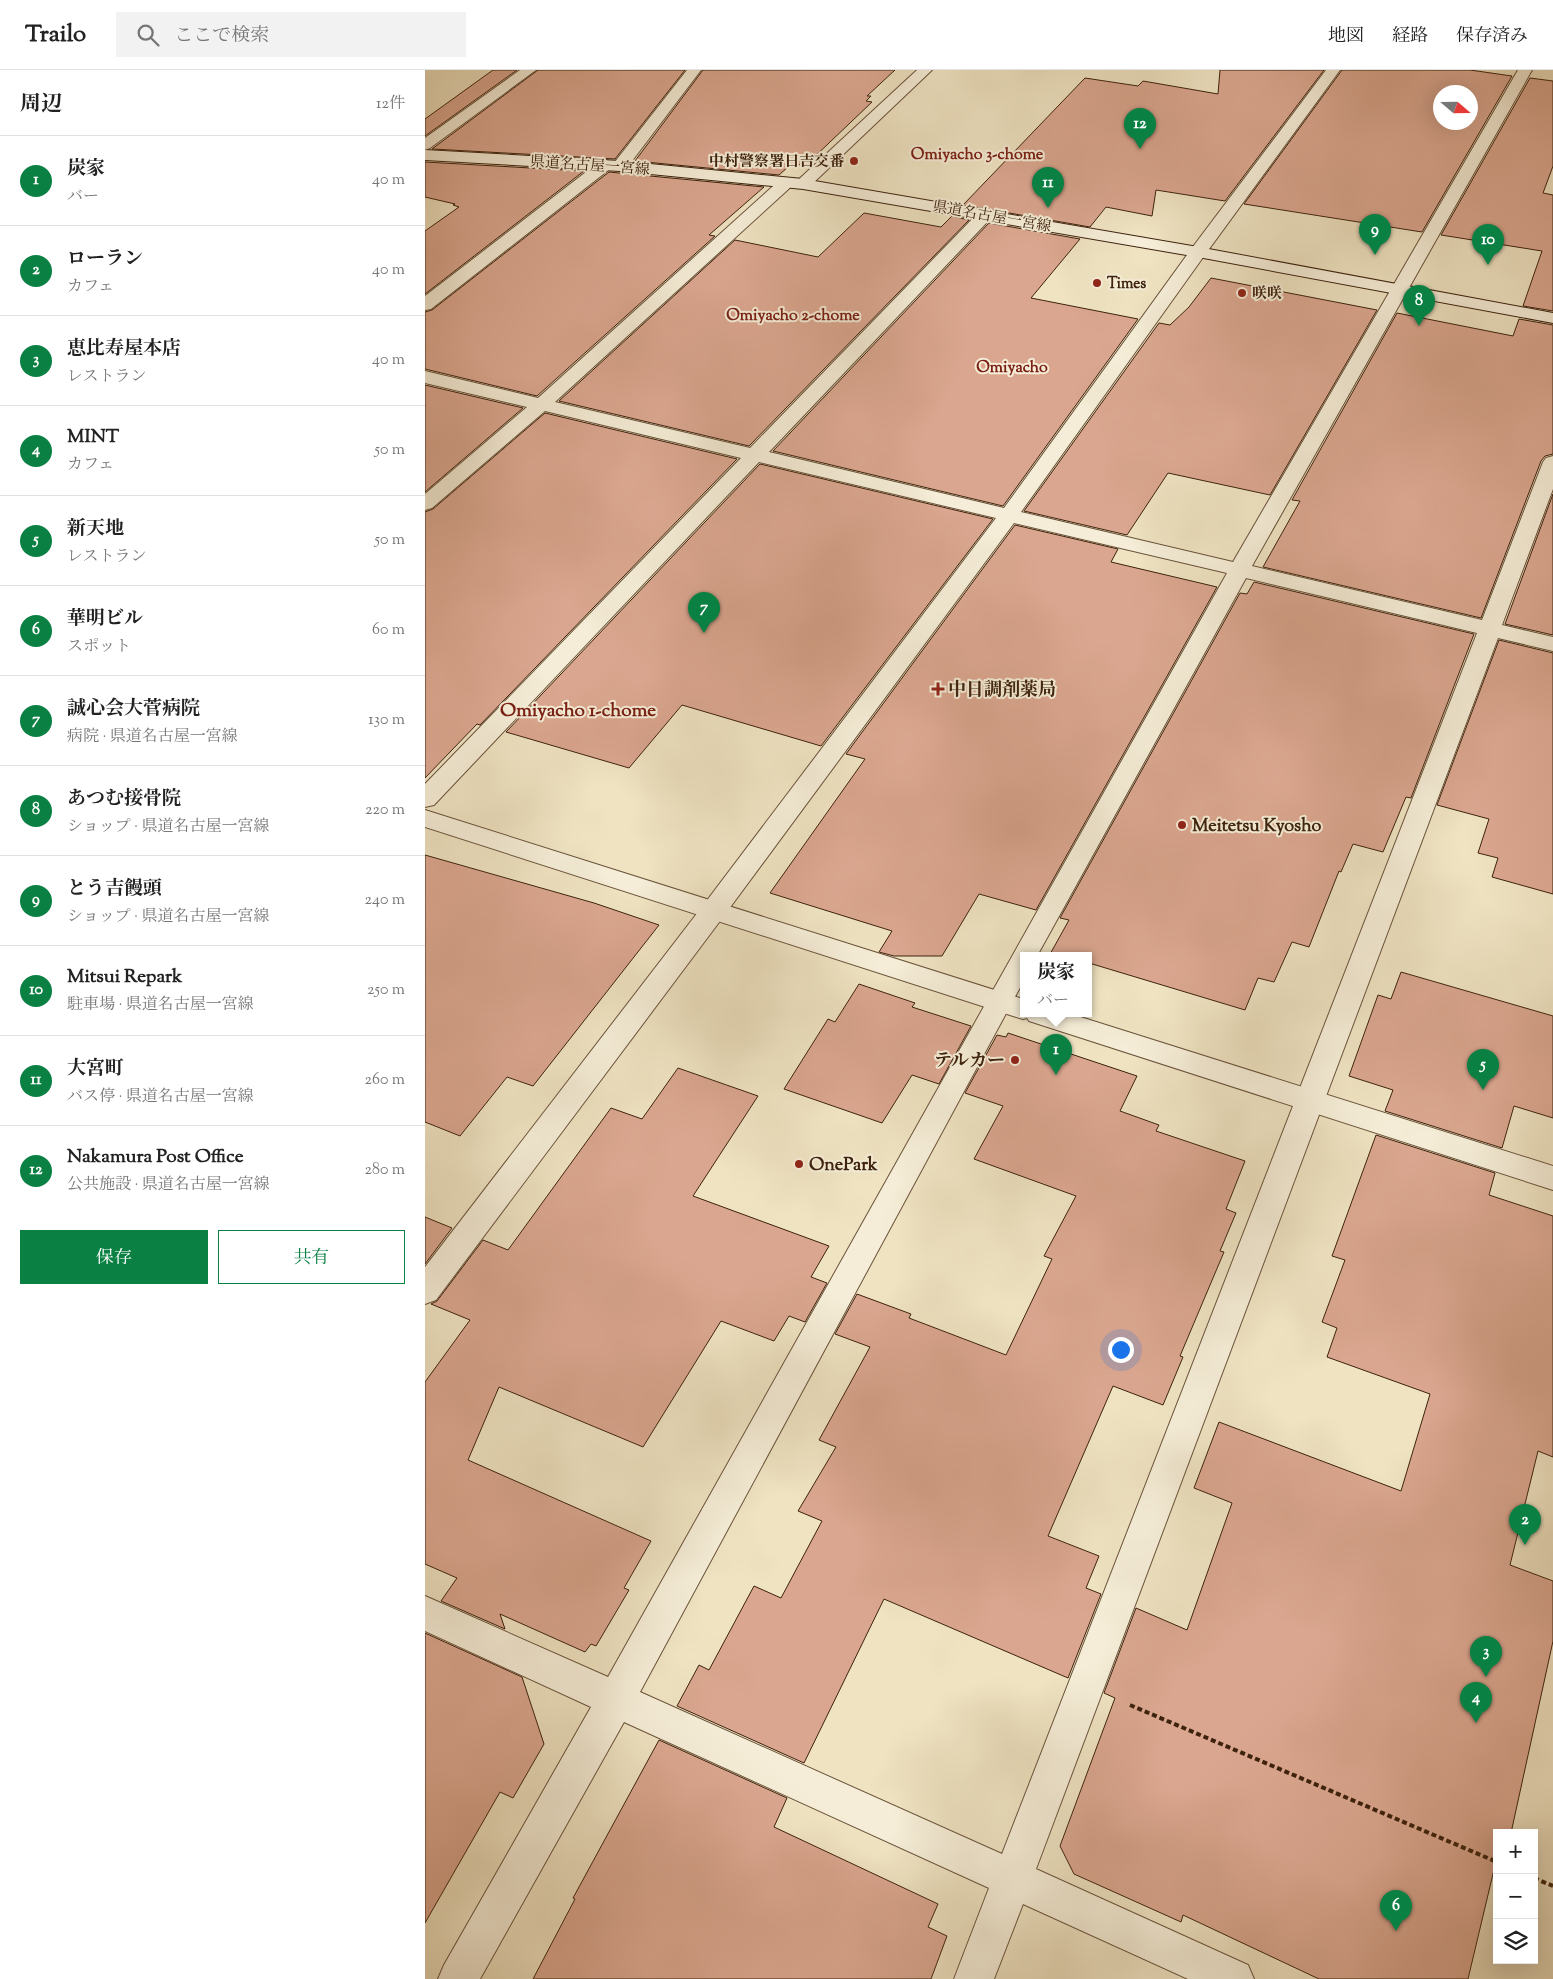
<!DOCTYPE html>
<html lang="ja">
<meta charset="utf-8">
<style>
body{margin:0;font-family:"Sorts Mill Goudy","Noto Serif JP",serif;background:#f2f2f2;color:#222}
.controls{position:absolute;right:15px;bottom:15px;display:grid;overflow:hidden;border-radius:0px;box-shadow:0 5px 20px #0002}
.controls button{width:45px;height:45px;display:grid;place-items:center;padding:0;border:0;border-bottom:1px solid #e0e0e0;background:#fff;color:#222;font:25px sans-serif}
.compass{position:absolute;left:1008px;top:15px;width:45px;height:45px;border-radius:50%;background:#fff;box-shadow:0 5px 20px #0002;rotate:110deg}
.you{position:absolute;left:695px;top:1279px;width:18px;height:18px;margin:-12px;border:4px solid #fff;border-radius:50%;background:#1a73e8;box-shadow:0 0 0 8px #1a73e833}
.badge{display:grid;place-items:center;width:32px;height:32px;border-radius:50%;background:#0b8043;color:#fff;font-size:16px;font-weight:700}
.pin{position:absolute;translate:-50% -41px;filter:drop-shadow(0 1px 2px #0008)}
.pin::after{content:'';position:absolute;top:26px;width:18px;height:15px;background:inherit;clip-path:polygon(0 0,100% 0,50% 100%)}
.popup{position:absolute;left:595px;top:882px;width:72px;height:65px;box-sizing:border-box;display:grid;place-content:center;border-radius:0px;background:#fff;filter:drop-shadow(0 1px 4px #0005);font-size:16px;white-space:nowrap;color:#767676}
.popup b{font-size:19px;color:#222}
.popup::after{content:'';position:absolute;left:50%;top:100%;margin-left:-10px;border:10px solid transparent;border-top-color:#fff}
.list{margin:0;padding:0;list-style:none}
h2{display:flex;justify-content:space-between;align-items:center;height:65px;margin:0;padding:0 20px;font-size:21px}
h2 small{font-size:16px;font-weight:400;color:#767676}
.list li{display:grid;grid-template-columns:32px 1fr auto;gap:15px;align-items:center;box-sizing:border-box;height:90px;padding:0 20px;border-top:1px solid #e0e0e0}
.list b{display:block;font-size:19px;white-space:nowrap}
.list p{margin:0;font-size:16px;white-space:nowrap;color:#767676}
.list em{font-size:16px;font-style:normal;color:#767676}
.actions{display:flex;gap:10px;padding:15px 20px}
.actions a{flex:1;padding:11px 0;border:1px solid #0b8043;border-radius:0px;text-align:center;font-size:18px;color:#0b8043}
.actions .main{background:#0b8043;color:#fff}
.icon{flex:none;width:28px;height:28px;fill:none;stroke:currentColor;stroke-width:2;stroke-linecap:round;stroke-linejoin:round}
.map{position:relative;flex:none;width:1128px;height:1909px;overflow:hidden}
header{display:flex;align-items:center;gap:30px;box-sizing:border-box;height:70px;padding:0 25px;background:#fff;border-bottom:1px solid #e0e0e0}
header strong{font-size:24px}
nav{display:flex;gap:28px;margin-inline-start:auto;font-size:18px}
.search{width:350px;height:45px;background:#f2f2f2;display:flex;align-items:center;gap:12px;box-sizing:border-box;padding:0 18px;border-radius:0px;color:#767676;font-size:19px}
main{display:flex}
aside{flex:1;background:#fff}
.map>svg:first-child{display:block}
</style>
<header>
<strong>Trailo</strong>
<div class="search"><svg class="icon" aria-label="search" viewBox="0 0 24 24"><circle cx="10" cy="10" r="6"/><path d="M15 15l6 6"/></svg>ここで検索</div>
<nav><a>地図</a><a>経路</a><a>保存済み</a></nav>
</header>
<main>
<aside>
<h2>周辺<small>12件</small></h2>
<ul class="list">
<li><span class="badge">1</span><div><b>炭家</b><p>バー</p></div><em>40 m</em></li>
<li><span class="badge">2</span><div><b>ローラン</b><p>カフェ</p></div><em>40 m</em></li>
<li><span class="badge">3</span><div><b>恵比寿屋本店</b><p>レストラン</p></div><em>40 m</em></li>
<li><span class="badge">4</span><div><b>MINT</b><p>カフェ</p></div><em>50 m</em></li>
<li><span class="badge">5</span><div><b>新天地</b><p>レストラン</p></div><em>50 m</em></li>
<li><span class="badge">6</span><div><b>華明ビル</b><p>スポット</p></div><em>60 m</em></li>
<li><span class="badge">7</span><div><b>誠心会大菅病院</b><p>病院 · 県道名古屋一宮線</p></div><em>130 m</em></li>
<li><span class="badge">8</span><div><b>あつむ接骨院</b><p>ショップ · 県道名古屋一宮線</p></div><em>220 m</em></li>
<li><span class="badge">9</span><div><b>とう吉饅頭</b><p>ショップ · 県道名古屋一宮線</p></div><em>240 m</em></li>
<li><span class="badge">10</span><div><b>Mitsui Repark</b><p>駐車場 · 県道名古屋一宮線</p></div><em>250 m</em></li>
<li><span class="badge">11</span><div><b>大宮町</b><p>バス停 · 県道名古屋一宮線</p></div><em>260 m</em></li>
<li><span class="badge">12</span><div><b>Nakamura Post Office</b><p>公共施設 · 県道名古屋一宮線</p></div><em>280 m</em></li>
</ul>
<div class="actions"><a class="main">保存</a><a>共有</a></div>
</aside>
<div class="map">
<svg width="1128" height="1909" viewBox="0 0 1128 1909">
<rect width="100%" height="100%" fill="#efe3c2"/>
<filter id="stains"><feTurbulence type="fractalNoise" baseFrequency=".004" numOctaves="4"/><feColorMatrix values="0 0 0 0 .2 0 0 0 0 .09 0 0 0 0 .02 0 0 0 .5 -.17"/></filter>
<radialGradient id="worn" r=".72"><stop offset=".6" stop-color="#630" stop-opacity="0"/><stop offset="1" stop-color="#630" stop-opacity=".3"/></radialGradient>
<path fill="#daa68f" stroke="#3d220d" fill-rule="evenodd" d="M 68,0 L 92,0 L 0,66 L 0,49 Z
M 113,0 L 260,0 L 190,89 L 7,79 Z
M 278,0 L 470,0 L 442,26 L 446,26 L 441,31 L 447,32 L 383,93 L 363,97 L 354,105 L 210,91 Z
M 795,0 L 899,0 L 800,131 L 731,120 L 727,146 L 681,137 L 665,157 L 538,135 L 660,8 L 713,16 L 718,11 L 793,24 Z
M 917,0 L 1045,0 L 1087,6 L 997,162 L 819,134 ZM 1016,22 L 1046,22 L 1046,52 L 1016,52 Z
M 1105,8 L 1128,11 L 1128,96 L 1118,123 L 1128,125 L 1128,241 L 1098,236 L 1117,181 L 1016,165 Z
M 0,92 L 159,101 L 0,224 L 0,161 L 34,137 L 28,135 L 30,134 L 0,127 Z
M 184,102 L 339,117 L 284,165 L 290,166 L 112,326 L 0,299 L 0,242 L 7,240 Z
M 439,143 L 516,157 L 527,146 L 544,150 L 324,376 L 134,331 L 310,170 L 393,187 Z
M 564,153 L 655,169 L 606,228 L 713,249 L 578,436 L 348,381 Z
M 786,208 L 952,240 L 845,425 L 743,403 L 702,465 L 599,441 L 734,253 L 745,255 L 764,237 Z
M 972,243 L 1088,266 L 1094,249 L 1128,255 L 1128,384 L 1120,386 L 1116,391 L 1056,548 L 838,497 L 875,431 L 867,430 Z
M 0,315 L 98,338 L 0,422 Z
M 120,343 L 312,389 L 55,655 L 52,654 L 0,708 L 0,442 L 8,439 Z
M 335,394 L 568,449 L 396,676 L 257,635 L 204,698 L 81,662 Z
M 1128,424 L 1128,565 L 1080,554 Z
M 590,455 L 693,479 L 686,492 L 792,517 L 611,840 L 554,824 L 517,886 L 469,886 L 454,882 L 467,861 L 345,823 L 440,689 L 421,684 Z
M 829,512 L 1049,564 L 986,728 L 981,727 L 958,782 L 928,774 L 916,802 L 914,801 L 884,877 L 867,872 L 849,912 L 833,908 L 820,940 L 664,893 L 664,886 L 624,886 L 644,850 L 635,848 L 815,523 L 822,524 Z
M 1074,570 L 1128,583 L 1128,824 L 1067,807 L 1073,788 L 1053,783 L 1064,749 L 1012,735 Z
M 0,785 L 169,833 L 234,855 L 108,1016 L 82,1007 L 35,1066 L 0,1052 Z
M 976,902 L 1128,946 L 1128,1048 L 1089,1036 L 1077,1078 L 960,1041 L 968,1020 L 924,1006 L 953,925 L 966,929 Z
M 434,914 L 490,933 L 487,937 L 546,956 L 514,1014 L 487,1005 L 457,1053 L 359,1019 L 403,949 L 410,952 Z
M 583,963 L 712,1006 L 695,1041 L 734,1055 L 731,1061 L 820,1091 L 801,1139 L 811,1143 L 795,1181 L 799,1182 L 755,1286 L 758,1287 L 738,1335 L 688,1316 L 623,1466 L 674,1486 L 661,1518 L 676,1524 L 643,1608 L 459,1529 L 379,1693 L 252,1636 L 274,1595 L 284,1600 L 329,1516 L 356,1528 L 397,1451 L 373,1441 L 411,1377 L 394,1370 L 445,1277 L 410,1264 L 432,1224 L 486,1244 L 484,1248 L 581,1285 L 627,1189 L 619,1186 L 651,1126 L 549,1089 L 578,1036 L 540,1023 L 572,965 L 581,967 Z
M 253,998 L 333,1026 L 268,1126 L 404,1176 L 386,1207 L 402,1213 L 380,1252 L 364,1246 L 349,1271 L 296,1251 L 218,1377 L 74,1317 L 43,1390 L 226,1471 L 199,1518 L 204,1520 L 171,1576 L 166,1574 L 160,1582 L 75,1544 L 80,1559 L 16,1531 L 32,1508 L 0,1494 L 0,1312 L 45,1250 L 6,1234 L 12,1231 L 58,1170 L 83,1180 L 186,1038 L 217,1049 Z
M 951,1065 L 1070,1103 L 1064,1125 L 1128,1146 L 1128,1387 L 1113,1381 L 1085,1495 L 1128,1511 L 1128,1571 L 1086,1763 L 1072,1763 L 1072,1787 L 1043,1909 L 894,1909 L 758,1845 L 756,1852 L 649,1804 L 635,1776 L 690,1628 L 679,1623 L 711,1538 L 762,1560 L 807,1433 L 769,1418 L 794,1352 L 976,1421 L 1005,1324 L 902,1287 L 912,1258 L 897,1252 L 920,1190 L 907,1186 Z
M 0,1147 L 27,1158 L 0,1194 Z
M 0,1563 L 97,1607 L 119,1674 L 88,1728 L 75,1722 L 0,1853 Z
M 234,1670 L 362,1728 L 349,1757 L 513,1834 L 503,1857 L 522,1866 L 506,1909 L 108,1909 L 150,1829 L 148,1828 Z"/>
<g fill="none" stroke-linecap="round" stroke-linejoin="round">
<g stroke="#6a523a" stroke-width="2">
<path id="minor" d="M 95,0 L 111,0 L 5,78 L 0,80 L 0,68 Z
M 262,0 L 276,0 L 201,99 L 189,99 L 187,96 L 189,93 Z
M 492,0 L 507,0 L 384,117 L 372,117 L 370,114 L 372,111 Z
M 901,0 L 915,0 L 779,186 L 596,442 L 808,492 L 1093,0 L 1107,0 L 827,496 L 1057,550 L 1118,392 L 1121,388 L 1128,386 L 1128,419 L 1077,555 L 1128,567 L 1128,581 L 1073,568 L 611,1799 L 823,1895 L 829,1909 L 763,1909 L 598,1834 L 569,1909 L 529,1909 L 564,1818 L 199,1652 L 55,1909 L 13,1909 L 19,1895 L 166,1637 L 0,1561 L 0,1526 L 183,1607 L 802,503 L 589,453 L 298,847 L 11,1230 L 0,1234 L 0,1197 L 280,833 L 571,448 L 334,392 L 9,735 L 0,737 L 0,714 L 316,388 L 120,341 L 7,438 L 0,440 L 0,424 L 102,337 L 0,313 L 0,301 L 113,328 L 356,109 L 368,109 L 370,112 L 368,115 L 130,332 L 325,378 L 554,142 L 566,142 L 568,145 L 566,148 L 344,382 L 579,438 L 767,178 ZM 821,508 L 1052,563 L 577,1784 L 215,1622 L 598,912 L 598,886 L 612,886 Z
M 180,90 L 186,92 L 188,95 L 186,98 L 6,239 L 0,240 L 0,226 L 174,92 Z"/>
</g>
<g stroke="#6a523a" stroke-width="2">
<path id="tertiary" d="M 0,740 L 598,929 L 598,944 L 646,944 L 1128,1096 L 1128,1120 L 604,951 L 602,948 L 598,949 L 588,946 L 0,757 Z"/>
</g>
<g stroke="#3d220d" stroke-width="2">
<path id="secondary" d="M 0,80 L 195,91 L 378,109 L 773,177 L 1128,243 L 1128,253 L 773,187 L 378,119 L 195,101 L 0,90 Z"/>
</g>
<path stroke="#3d220d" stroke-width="4" stroke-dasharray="5 3" stroke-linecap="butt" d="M 705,1635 L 1072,1792
M 1109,1808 L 1128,1816"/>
<use href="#minor" fill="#f5edd7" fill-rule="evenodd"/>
<use href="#tertiary" fill="#f5edd7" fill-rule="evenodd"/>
<use href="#secondary" fill="#f5edd7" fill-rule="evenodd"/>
</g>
<g fill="#8f2418" stroke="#f5edd7" stroke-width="2">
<circle cx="429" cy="91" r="5"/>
<circle cx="672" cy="213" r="5"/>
<circle cx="817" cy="223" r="5"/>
<path d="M510.5 611.5h5v5h5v5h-5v5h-5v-5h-5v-5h5z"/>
<circle cx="757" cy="755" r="5"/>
<circle cx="590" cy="990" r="5"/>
<circle cx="374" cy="1094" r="5"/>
</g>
<g text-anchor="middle" stroke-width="4" stroke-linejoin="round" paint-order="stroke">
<g font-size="15" font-weight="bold" fill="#3d220d" stroke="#f5edd7" text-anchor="start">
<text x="419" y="96" text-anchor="end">中村警察署日吉交番</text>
<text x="682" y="218">Times</text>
<text x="827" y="228">咲咲</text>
</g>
<g font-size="15" fill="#3d220d" stroke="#f5edd7">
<text transform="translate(165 95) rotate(4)" y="5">県道名古屋一宮線</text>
<text transform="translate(567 146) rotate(10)" y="5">県道名古屋一宮線</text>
</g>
<g font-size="16" font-weight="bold" fill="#7a1f14" stroke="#f5edd7">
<text x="552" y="89">Omiyacho 3-chome</text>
<text x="368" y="250">Omiyacho 2-chome</text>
</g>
<g font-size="16" font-weight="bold" fill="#7a1f14" stroke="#f5edd7">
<text x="587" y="302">Omiyacho</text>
</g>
<g font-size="18" font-weight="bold" fill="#3d220d" stroke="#f5edd7" text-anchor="start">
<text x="523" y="625">中日調剤薬局</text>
<text x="767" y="761">Meitetsu Kyosho</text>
<text x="580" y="996" text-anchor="end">テルカー</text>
<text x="384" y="1100">OnePark</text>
</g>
<g font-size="19" font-weight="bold" fill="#7a1f14" stroke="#f5edd7">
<text x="153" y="646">Omiyacho 1-chome</text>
</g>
</g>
<rect width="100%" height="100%" filter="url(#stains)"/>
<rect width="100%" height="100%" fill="url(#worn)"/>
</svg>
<div class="controls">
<button>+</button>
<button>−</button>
<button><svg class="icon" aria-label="layers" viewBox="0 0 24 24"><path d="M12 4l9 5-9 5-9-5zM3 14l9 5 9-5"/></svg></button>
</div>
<svg class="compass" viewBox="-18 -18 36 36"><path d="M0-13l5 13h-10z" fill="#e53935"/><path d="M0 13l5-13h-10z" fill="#767676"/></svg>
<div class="you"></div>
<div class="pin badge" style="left:631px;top:1005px">1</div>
<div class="popup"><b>炭家</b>バー</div>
<div class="pin badge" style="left:1100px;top:1475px">2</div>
<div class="pin badge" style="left:1061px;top:1607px">3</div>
<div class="pin badge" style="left:1051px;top:1653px">4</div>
<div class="pin badge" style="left:1058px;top:1020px">5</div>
<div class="pin badge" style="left:971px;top:1861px">6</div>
<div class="pin badge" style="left:279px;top:563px">7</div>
<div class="pin badge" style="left:994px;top:256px">8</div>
<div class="pin badge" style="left:950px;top:185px">9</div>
<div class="pin badge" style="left:1063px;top:195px">10</div>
<div class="pin badge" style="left:623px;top:138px">11</div>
<div class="pin badge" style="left:715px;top:79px">12</div>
</div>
</main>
